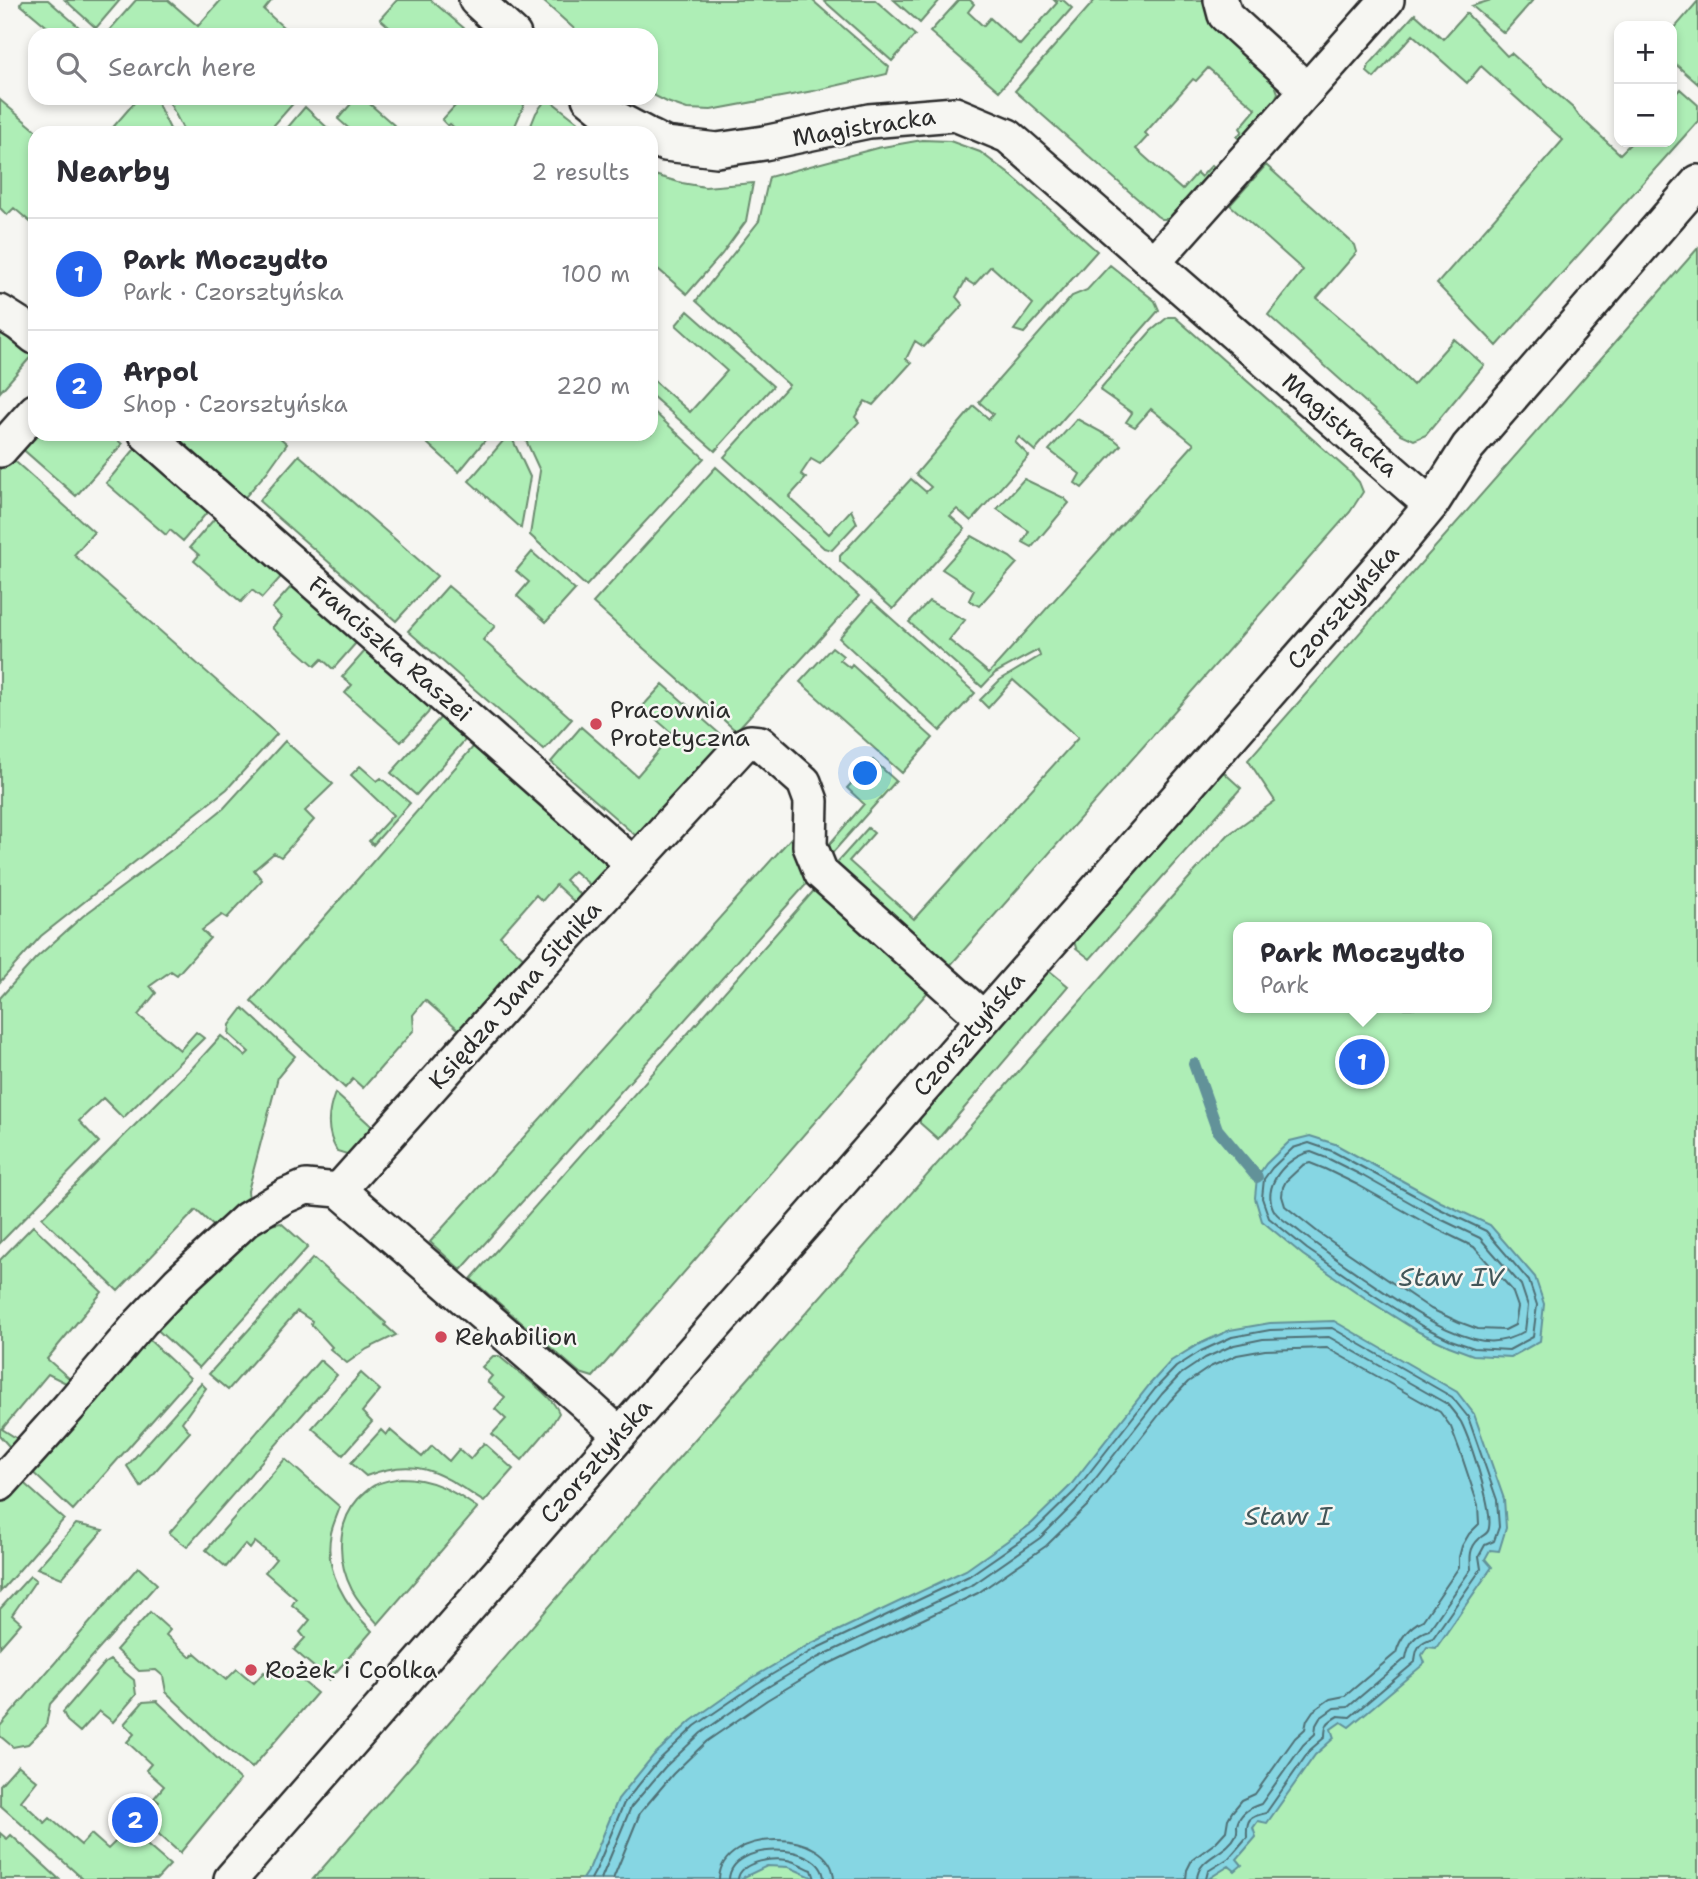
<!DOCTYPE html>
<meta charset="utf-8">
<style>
body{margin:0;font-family:"Shantell Sans",sans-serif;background:#f7f7f7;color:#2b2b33}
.controls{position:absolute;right:21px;top:21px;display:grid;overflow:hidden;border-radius:14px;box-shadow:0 4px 10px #0003}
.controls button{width:63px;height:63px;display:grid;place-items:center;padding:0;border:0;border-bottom:2px solid #e1e1e2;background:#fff;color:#2b2b33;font:35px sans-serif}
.you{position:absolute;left:866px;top:774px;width:24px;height:24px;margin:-18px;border:5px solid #fff;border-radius:50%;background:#1a73e8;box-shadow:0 0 0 10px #1a73e833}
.badge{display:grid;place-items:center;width:46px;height:46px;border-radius:50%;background:#2563eb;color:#fff;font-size:23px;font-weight:700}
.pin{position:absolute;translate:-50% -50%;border:4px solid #fff;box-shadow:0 2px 7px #0006}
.popup{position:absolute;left:1233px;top:922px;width:259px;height:91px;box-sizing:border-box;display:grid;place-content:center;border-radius:14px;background:#fff;filter:drop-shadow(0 2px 5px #0005);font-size:23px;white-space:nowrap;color:#7c7c81}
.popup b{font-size:26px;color:#2b2b33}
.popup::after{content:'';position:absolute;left:50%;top:100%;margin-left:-14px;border:14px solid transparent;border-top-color:#fff}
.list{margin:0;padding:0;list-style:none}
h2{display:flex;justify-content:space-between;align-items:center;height:91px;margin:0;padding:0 28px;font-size:30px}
h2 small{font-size:23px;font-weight:400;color:#7c7c81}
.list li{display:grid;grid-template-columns:46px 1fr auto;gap:21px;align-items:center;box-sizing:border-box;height:112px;padding:0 28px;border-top:2px solid #e1e1e2}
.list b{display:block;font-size:26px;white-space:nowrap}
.list p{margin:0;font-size:23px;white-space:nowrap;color:#7c7c81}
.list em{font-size:23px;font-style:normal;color:#7c7c81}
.icon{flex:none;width:38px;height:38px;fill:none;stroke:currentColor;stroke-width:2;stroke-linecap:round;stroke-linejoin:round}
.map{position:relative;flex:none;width:1698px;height:1879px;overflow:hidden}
.search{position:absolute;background:#fff;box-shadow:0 4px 10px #0003;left:28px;top:28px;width:630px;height:77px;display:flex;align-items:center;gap:18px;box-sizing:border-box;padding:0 24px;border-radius:21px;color:#7c7c81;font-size:26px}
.panel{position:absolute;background:#fff;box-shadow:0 4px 10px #0003;left:28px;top:126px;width:630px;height:315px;border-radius:21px}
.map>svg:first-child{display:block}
</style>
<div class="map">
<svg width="1698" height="1879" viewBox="0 0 1698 1879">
<rect width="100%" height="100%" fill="#f6f6f2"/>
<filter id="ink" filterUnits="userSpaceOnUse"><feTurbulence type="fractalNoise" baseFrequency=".0143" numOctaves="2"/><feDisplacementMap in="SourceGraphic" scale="14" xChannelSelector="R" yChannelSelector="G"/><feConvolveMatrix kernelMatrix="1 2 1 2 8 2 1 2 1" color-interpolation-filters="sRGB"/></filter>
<g filter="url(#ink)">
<path fill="#aeeeb6" stroke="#6c8c70" stroke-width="2" fill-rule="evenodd" d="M 23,0 L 48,0 L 87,34 L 57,35 L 20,4 Z
M 65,0 L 120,0 L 96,28 Z
M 136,0 L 168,0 L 198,26 L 221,0 L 272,0 L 264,10 L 292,35 L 105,35 Z
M 397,0 L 431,0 L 472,35 L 398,35 L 380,19 Z
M 542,0 L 812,0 L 889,67 L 887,74 L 813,91 L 711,110 L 687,109 L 667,102 L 651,94 L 651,35 L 581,35 Z
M 823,0 L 875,0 L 915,35 L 892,61 Z
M 894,0 L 940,0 L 920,23 Z
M 959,0 L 970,0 L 974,4 L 968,12 L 983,26 L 990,18 L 1020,45 L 1057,3 L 1054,0 L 1063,0 L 1072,8 L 999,91 L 930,32 Z
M 1095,0 L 1209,0 L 1274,82 L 1278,93 L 1273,104 L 1241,141 L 1237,137 L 1242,131 L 1240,128 L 1256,109 L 1208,68 L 1196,81 L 1193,79 L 1145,133 L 1148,136 L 1136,149 L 1182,190 L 1197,173 L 1201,177 L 1212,165 L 1215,168 L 1170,219 L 1162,219 L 1157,216 L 1015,91 Z
M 1491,0 L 1533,0 L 1504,33 L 1472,6 Z
M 1698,1 L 1698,84 L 1672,61 L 1672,31 Z
M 1466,13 L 1507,56 L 1511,53 L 1574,109 L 1579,116 L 1620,154 L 1632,142 L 1672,142 L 1672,98 L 1680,89 L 1698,105 L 1698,121 L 1497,346 L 1437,284 L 1563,140 L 1481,66 L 1467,83 L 1413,35 L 1374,78 L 1367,72 L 1369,65 L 1415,14 L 1443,39 Z
M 129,98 L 155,98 L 172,133 L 108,133 L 134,103 Z
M 167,98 L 298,98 L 267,133 L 185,133 Z
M 356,98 L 363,98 L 403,133 L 354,133 L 338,119 Z
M 447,98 L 527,98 L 512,133 L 460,133 L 450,124 L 448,126 L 442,120 L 455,106 Z
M 547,98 L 592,133 L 528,133 L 536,113 Z
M 0,100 L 39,133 L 35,133 L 35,226 L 14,208 L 7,215 L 0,208 Z
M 305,107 L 333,133 L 283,133 Z
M 922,140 L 950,141 L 980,152 L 1013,177 L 1097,251 L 1024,333 L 1014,330 L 1033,304 L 991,266 L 974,285 L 966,280 L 956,297 L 963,305 L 924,347 L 915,341 L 906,359 L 911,363 L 873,405 L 865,401 L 855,417 L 859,422 L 820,464 L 811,459 L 801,474 L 806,478 L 789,497 L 829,534 L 851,510 L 857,523 L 832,550 L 824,548 L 724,457 L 789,385 L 696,301 L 759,221 L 769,177 L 877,148 Z
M 1266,165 L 1355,245 L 1357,252 L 1317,298 L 1378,350 L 1413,385 L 1454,339 L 1484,365 L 1426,435 L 1414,440 L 1401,434 L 1268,315 L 1303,270 L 1230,205 Z
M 651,174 L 682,183 L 705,187 L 753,183 L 746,221 L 722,254 L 687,294 L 651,263 Z
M 1698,248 L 1698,1879 L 313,1879 L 660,1479 L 1170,899 L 1228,835 L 1275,801 L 1248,760 ZM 1238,927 L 1486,927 L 1486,1008 L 1238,1008 Z
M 1110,265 L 1155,301 L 1159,310 L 1035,451 L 1019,437 L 1015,442 L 1029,456 L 971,521 L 957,509 L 950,516 L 965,529 L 893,609 L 840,561 L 840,556 L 911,479 L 926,492 L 931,487 L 916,474 L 974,406 L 989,419 L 993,414 L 979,402 L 1072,296 L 1087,290 Z
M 688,311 L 773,386 L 715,451 L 651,395 L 651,378 L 690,412 L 727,371 L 676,325 Z
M 1168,317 L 1175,317 L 1352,474 L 1359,482 L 1363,492 L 1350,512 L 948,968 L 833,867 L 868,828 L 874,833 L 849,861 L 914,919 L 1078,738 L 1013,680 L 988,708 L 980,700 L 1000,680 L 1040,656 L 1038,650 L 995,673 L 982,687 L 909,622 L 929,601 L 965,620 L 949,640 L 989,673 L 1194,444 L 1151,409 L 1135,427 L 1126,422 L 1132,413 L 1101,391 L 1100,389 L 1151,331 Z
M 0,321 L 35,352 L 0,392 Z
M 651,409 L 704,458 L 586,586 L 530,535 L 540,471 L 523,434 L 651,434 Z
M 1077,419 L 1114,439 L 1121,445 L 1082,488 L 1075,483 L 1080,474 L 1049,450 Z
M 35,434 L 111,434 L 122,444 L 76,496 L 18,445 Z
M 159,434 L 276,434 L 287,444 L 267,472 L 239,504 Z
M 417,434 L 490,434 L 459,472 Z
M 511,436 L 530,477 L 521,528 L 469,481 L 503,441 Z
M 151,448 L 214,504 L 183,541 L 170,530 L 166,535 L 106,483 L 134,450 Z
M 8,455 L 94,532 L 74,555 L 277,734 L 227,789 L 41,936 L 0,982 L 0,464 Z
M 299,455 L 437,576 L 396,621 L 259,501 Z
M 716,467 L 859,596 L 736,731 L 593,603 Z
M 1024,479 L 1064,498 L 1069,503 L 1032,547 L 1023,542 L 1029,531 L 997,509 Z
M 222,510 L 288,569 L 262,598 L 252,590 L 241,602 L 194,561 L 199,555 L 190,547 Z
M 972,536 L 1010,557 L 1017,563 L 979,606 L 969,600 L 974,590 L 942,569 Z
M 532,552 L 575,590 L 546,622 L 517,596 L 529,582 L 516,571 Z
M 299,578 L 363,635 L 333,669 L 322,659 L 315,666 L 272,628 L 281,617 L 272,608 Z
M 448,586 L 495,626 L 483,640 L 572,719 L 544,750 L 408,631 Z
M 872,601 L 975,693 L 940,731 L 839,638 Z
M 372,643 L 435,698 L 428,713 L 401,742 L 345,693 L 352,685 L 342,677 Z
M 832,647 L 843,656 L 840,660 L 850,668 L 852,665 L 933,738 L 902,773 L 800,682 Z
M 663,684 L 729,742 L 641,838 L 636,836 L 551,762 L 581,727 L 637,776 L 673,734 L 642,707 Z
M 441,717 L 466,739 L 416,795 L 391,773 Z
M 481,738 L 608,860 L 601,883 L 596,890 L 574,871 L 565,880 L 586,900 L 580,907 L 556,885 L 542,901 L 536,895 L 500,936 L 529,963 L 465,1035 L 425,1000 L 413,1015 L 414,1030 L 363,1088 L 353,1079 L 345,1088 L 251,1001 Z
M 285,741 L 333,784 L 305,811 L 314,820 L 281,857 L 274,853 L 254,870 L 262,880 L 227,918 L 222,915 L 202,930 L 210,938 L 177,975 L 171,971 L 150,986 L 156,993 L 138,1015 L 180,1050 L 196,1032 L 204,1038 L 123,1118 L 103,1098 L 79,1121 L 99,1142 L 0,1243 L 0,998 L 36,958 L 83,916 L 173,849 L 224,808 Z
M 873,760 L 896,781 L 827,859 L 826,848 L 864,804 L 847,788 Z
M 360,766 L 377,781 L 381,778 L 410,803 L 373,845 L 369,841 L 393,815 L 351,775 Z
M 1220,769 L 1241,788 L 1090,959 L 1076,948 L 1073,938 Z
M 791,838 L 810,880 L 461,1270 L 430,1242 Z
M 818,886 L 933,986 L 593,1377 L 580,1373 L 471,1279 Z
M 1051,972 L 1068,986 L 938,1139 L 920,1123 L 920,1115 L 1044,973 Z
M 243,1008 L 295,1056 L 278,1077 L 248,1191 L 250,1211 L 219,1231 L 196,1210 L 118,1291 L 42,1218 L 193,1067 L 221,1036 L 245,1056 L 249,1052 L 229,1034 L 230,1025 Z
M 335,1093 L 378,1132 L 350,1155 L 337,1151 C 326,1132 327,1114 335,1093 Z
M 281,1223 L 308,1247 L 199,1368 L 150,1323 L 248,1229 Z
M 33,1226 L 102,1292 L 47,1359 L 70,1379 L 72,1386 L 48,1374 L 2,1429 L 24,1443 L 15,1453 L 0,1436 L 0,1260 Z
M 313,1258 L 386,1323 L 385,1325 L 396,1335 L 367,1349 L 347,1363 L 330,1349 L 332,1347 L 311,1324 L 312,1321 L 297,1311 L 228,1390 L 209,1374 Z
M 142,1333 L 190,1378 L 73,1510 L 27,1467 Z
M 493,1356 L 499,1356 C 515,1371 552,1394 559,1413 L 551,1426 L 522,1460 L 492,1434 L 506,1419 L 495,1409 L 505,1397 L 487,1382 L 492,1376 L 482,1367 Z
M 320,1360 L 337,1375 L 187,1547 L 169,1533 Z
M 361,1373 L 380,1390 L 362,1412 L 372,1422 L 343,1455 L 312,1428 Z
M 201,1383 L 206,1388 L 182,1422 L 190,1432 L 141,1487 L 127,1466 Z
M 381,1430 L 386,1435 L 390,1430 L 422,1457 L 432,1446 L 449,1461 L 459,1449 L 470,1459 L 484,1443 L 513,1469 L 484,1502 C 441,1474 419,1455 366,1476 L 351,1463 Z
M 285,1459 L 340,1507 C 337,1516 333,1524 331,1533 C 323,1570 346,1606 372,1631 L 329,1680 L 294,1650 L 305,1638 L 300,1632 L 310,1620 L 292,1605 L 296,1599 L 265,1572 L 276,1559 L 255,1542 L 250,1549 L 245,1544 L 226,1567 L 206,1550 Z
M 17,1477 L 64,1519 L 0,1592 L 0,1497 Z
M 401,1478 C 432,1478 453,1491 478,1508 L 378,1624 C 369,1614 359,1603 352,1590 C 337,1561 336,1524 358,1499 C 363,1494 369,1488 375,1485 C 382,1481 392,1480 401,1478 Z
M 76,1524 L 103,1530 L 62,1578 L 37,1568 Z
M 138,1567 L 157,1584 L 50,1704 L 46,1726 L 28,1744 L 13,1747 L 0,1736 L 0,1726 Z
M 30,1576 L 36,1580 L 12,1615 L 21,1623 L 0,1647 L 0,1609 Z
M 150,1612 L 170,1630 L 166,1635 L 190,1657 L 195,1653 L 226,1680 L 237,1669 L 254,1683 L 264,1672 L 270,1677 L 282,1664 L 317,1693 L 252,1768 L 211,1735 L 166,1692 L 163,1676 L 156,1670 L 139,1671 L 116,1650 Z
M 110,1660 L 134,1680 L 136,1695 L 113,1722 L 99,1711 L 80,1732 L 67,1721 L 63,1712 L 105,1663 Z
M 157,1701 L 240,1780 L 180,1853 L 144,1821 L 159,1802 L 154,1798 L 164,1786 L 146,1770 L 151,1764 L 127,1742 L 134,1734 L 124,1724 L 143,1702 Z
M 18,1765 L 37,1781 L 21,1801 L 45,1823 L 50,1818 L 81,1845 L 91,1834 L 108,1849 L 119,1838 L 125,1842 L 133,1833 L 170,1865 L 157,1879 L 83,1879 L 0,1805 L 0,1785 Z
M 0,1833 L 7,1839 L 11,1835 L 59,1879 L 0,1879 Z"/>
<path fill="#86d6e3" stroke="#629299" stroke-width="2" d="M 1310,1136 L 1335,1144 L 1441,1202 L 1490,1225 L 1535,1277 L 1544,1304 L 1540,1341 L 1511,1357 L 1473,1355 L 1449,1346 L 1419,1332 L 1371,1302 L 1303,1255 L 1262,1221 L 1255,1198 L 1257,1177 L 1266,1164 L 1290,1141 Z
M 1334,1321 L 1457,1392 L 1474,1414 L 1504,1499 L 1506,1528 L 1499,1551 L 1490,1550 L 1485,1559 L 1492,1567 L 1436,1648 L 1427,1647 L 1422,1655 L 1425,1663 L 1349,1727 L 1341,1722 L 1331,1729 L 1334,1738 L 1315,1755 L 1267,1823 L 1258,1821 L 1253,1828 L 1256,1837 L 1237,1859 L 1242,1865 L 1235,1871 L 1229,1866 L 1208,1879 L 816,1879 L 789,1867 L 767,1866 L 740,1879 L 582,1879 L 590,1867 L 618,1799 L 653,1756 L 691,1721 L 752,1678 L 810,1644 L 966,1570 L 1030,1525 L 1070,1486 L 1150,1384 L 1171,1361 L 1197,1345 L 1230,1330 L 1270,1323 Z"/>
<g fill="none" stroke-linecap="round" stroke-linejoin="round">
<path stroke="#4f6f75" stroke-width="2" d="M 1309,1143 L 1332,1151 L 1438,1208 L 1486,1231 L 1529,1281 L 1537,1305 L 1533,1337 L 1509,1350 L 1474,1348 L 1451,1340 L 1422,1326 L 1375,1296 L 1307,1249 L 1269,1218 L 1262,1198 L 1264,1179 L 1272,1168 L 1293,1148 Z
M 1311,1152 L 1329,1159 L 1363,1176 L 1434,1216 L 1480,1238 L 1521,1285 L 1528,1306 L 1525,1331 C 1509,1341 1492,1344 1474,1339 C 1433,1327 1396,1300 1361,1276 C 1341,1262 1320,1248 1300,1232 C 1293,1226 1280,1219 1275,1212 C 1259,1187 1287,1156 1311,1152 Z
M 1310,1163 L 1325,1169 L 1358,1185 L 1429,1225 L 1474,1247 L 1512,1290 L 1518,1307 L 1515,1325 L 1505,1330 L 1478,1329 L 1459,1322 L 1431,1309 L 1319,1233 L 1285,1206 L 1282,1196 L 1283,1187 L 1286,1181 L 1303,1165 Z
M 591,1879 L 596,1870 L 624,1803 L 658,1761 L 695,1726 L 756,1684 L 813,1650 L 969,1576 L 1034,1531 L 1075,1491 L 1155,1389 L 1176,1367 L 1201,1351 L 1232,1337 L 1270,1330 L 1332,1328 L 1452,1397 L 1468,1417 L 1497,1500 L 1499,1527 L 1494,1541 L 1485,1545 L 1479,1556 L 1481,1569 L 1433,1638 C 1419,1642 1416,1648 1415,1662 L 1350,1717 L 1338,1716 C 1327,1722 1325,1725 1325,1737 L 1310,1750 L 1266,1813 C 1249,1817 1246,1819 1247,1837 L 1229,1858 L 1208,1871 L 1206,1879
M 601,1879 L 631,1807 L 665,1767 L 701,1733 L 761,1691 L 817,1658 L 974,1584 L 1040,1538 L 1081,1497 L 1162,1394 L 1181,1374 L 1205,1358 L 1234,1345 L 1263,1339 L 1329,1337 L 1447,1404 C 1452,1410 1457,1416 1461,1422 C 1470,1440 1493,1509 1489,1528 C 1488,1535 1483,1534 1479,1539 C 1469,1548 1470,1558 1471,1569 L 1429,1630 C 1415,1634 1408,1644 1406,1658 L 1348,1707 L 1334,1708 L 1320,1718 L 1316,1725 L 1315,1734 L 1303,1745 L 1261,1804 C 1251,1807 1240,1812 1237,1825 C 1237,1828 1238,1832 1236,1835 C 1227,1854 1198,1857 1197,1879
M 613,1879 L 640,1813 L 673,1774 L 707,1741 L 767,1700 L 822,1667 L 978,1593 L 1046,1546 L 1089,1504 L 1170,1401 L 1188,1382 L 1210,1367 L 1237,1355 L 1265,1350 L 1327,1348 L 1440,1412 L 1451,1427 L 1461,1454 L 1478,1505 L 1479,1524 L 1469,1534 L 1462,1546 L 1459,1557 L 1459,1567 L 1423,1620 C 1408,1627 1400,1638 1396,1653 L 1345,1696 L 1330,1699 L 1313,1711 L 1307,1720 L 1305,1729 L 1295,1738 L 1255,1794 L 1242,1800 L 1232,1812 L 1228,1819 L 1226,1831 L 1215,1843 L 1192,1860 L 1187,1870 L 1186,1879
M 719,1879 C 721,1827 832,1827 834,1879
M 729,1879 C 731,1841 822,1841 824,1879
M 738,1879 C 740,1861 777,1856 791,1861 C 798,1863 805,1867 812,1870 L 815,1879"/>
<path stroke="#629299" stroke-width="12" d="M 1194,1064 L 1217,1129 L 1257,1177"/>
<g stroke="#2b2b2b" stroke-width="38">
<path id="street" d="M 476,0 L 514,35
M 1221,0 L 1225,15 L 1306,89
M 589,98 L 610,115 L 644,133
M 651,137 L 665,144 L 717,150 L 764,143 L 869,121 L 955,114 L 1008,136 L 1431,505
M 1153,263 L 1387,0
M 0,312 L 19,324 L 35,337
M 146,434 L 633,864
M 0,450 L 35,411
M 339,1190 L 584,1402 L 619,1434
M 0,1484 L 69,1407 L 141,1322 L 178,1283 L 247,1219 L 285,1196 L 306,1187 L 339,1190 L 525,982 L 742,746 L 750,742 L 760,743 L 804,782 L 811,801 L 810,846 L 821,873 L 983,1018
M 231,1879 L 1393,551 L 1431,505 L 1468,447 L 1698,182"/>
</g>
<use href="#street" stroke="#f6f6f2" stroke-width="33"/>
</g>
</g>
<g fill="#d1495b" stroke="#f6f6f2" stroke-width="2.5">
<circle cx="596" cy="724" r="7"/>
<circle cx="441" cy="1337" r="7"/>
<circle cx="251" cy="1670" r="7"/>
</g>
<g text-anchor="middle" stroke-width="5" stroke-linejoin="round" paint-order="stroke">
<g font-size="24" fill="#2b2b2b" stroke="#f6f6f2">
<text transform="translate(864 127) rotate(-9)" y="8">Magistracka</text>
<text transform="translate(1340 425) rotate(41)" y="8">Magistracka</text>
<text transform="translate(1343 607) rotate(-49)" y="8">Czorsztyńska</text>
<text transform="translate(390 649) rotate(41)" y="8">Franciszka Raszei</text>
<text transform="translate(515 995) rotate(-48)" y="8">Księdza Jana Sitnika</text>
<text transform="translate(969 1034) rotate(-49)" y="8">Czorsztyńska</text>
<text transform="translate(596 1461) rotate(-49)" y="8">Czorsztyńska</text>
</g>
<g font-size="24" fill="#2b2b2b" stroke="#f6f6f2" text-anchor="start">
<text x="610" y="718">Pracownia<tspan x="610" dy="28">Protetyczna</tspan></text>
<text x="455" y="1345">Rehabilion</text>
<text x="265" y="1678">Rożek i Coolka</text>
</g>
<g font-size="26" font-style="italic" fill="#425659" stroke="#f6f6f2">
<text x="1451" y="1286">Staw IV</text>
<text x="1288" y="1525">Staw I</text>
</g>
</g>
</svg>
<div class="controls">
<button>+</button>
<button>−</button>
</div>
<div class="you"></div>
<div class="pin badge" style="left:1362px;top:1062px">1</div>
<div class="popup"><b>Park Moczydło</b>Park</div>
<div class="pin badge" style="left:135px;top:1820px">2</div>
<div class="search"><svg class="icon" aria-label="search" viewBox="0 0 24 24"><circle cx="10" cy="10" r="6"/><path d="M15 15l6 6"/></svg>Search here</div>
<section class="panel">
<h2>Nearby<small>2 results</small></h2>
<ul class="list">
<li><span class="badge">1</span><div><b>Park Moczydło</b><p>Park · Czorsztyńska</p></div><em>100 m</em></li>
<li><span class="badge">2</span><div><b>Arpol</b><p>Shop · Czorsztyńska</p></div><em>220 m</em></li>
</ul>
</section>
</div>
